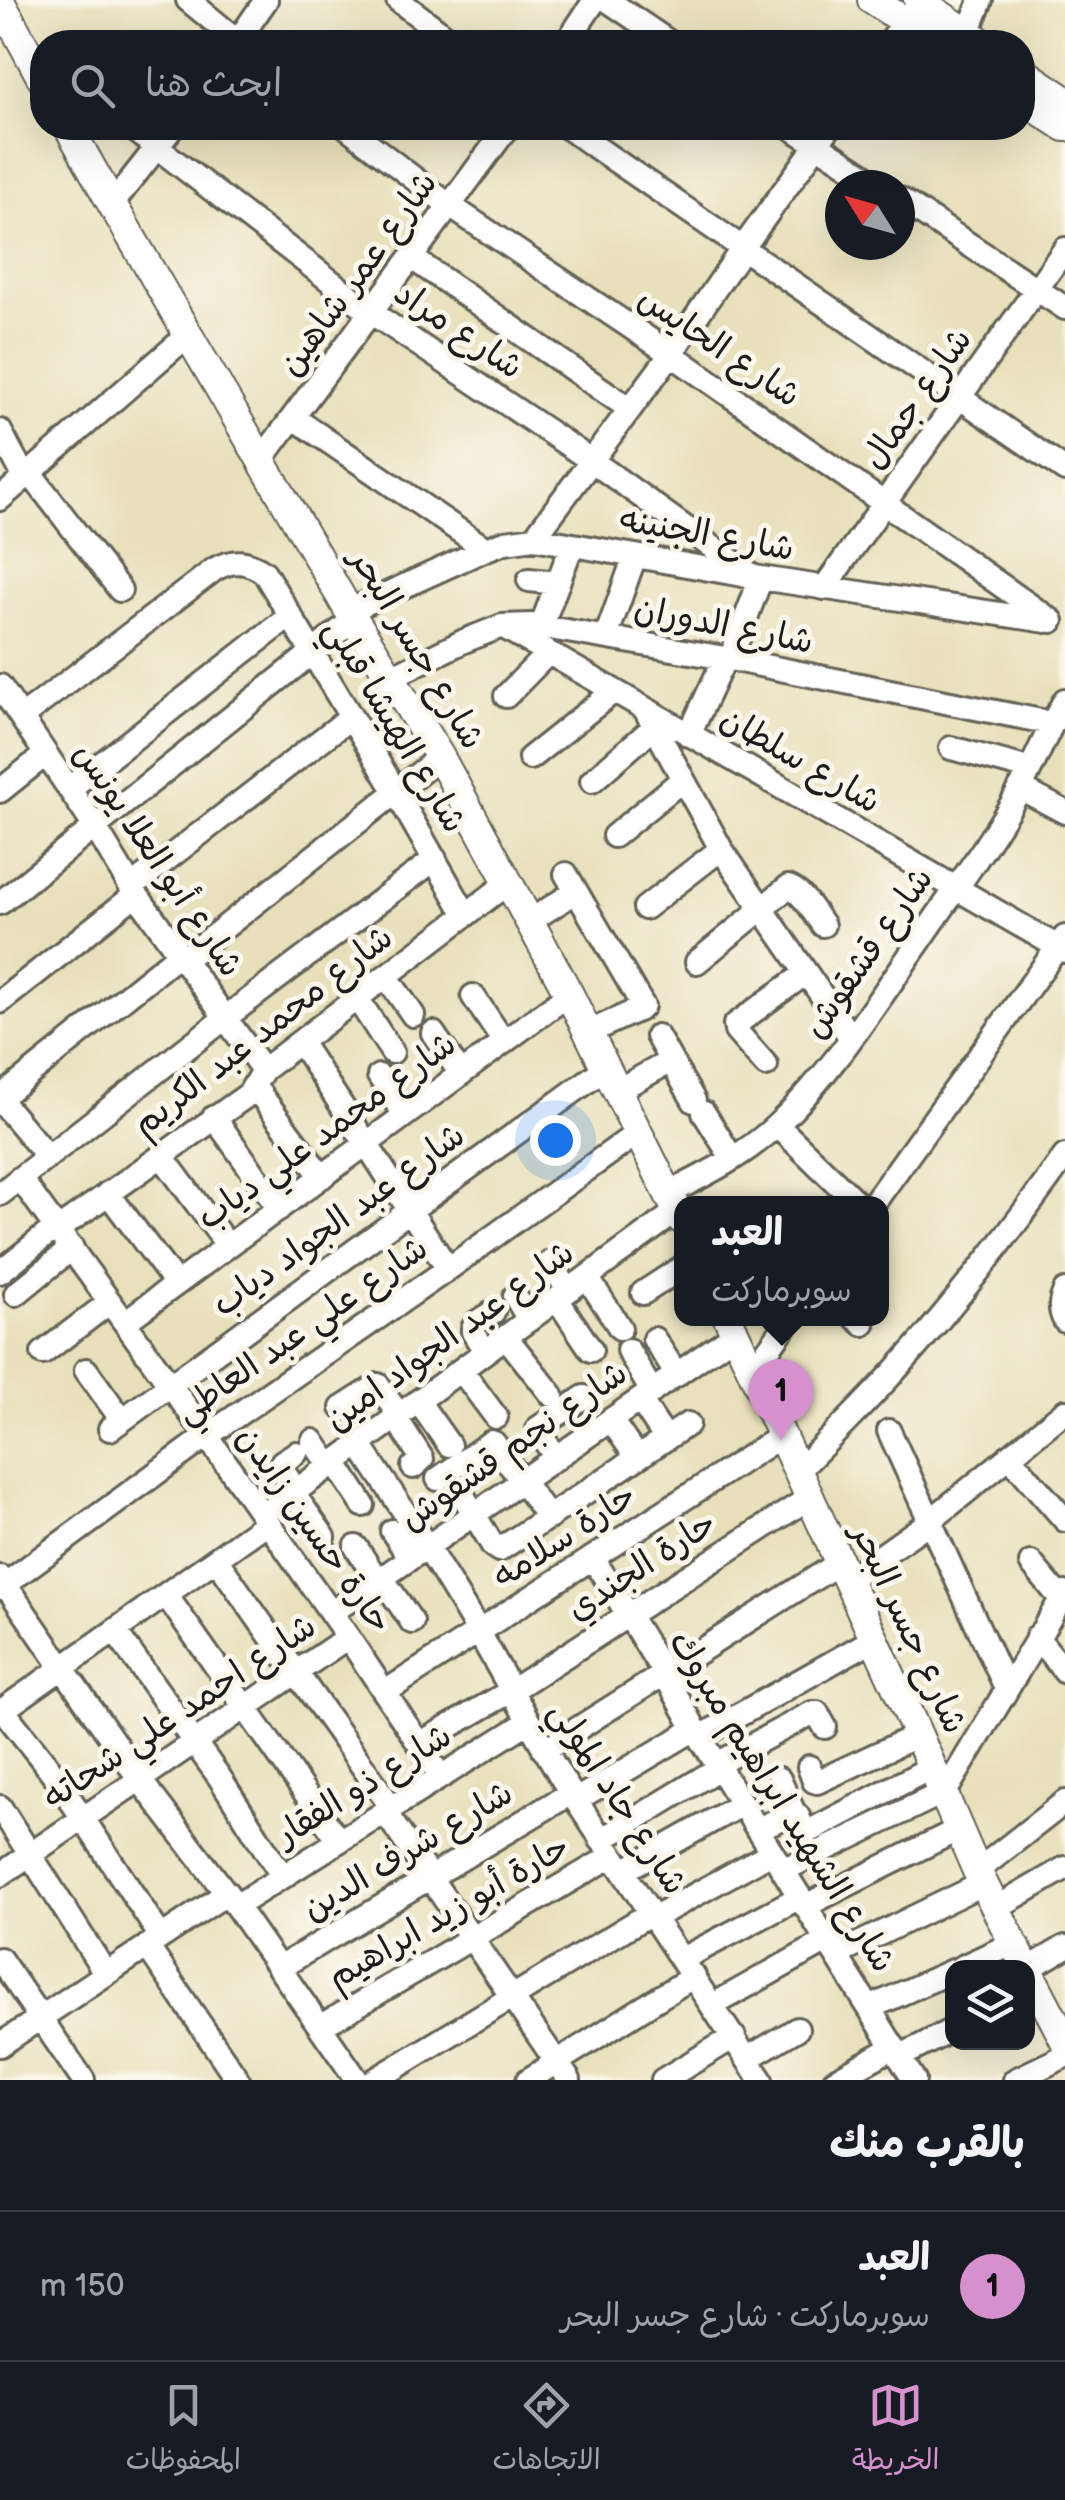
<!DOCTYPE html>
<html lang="ar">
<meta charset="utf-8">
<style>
body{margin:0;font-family:"Balsamiq Sans","Playpen Sans Arabic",sans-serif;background:#242831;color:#f1f3f6;direction:rtl}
.controls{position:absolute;right:30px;bottom:30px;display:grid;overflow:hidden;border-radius:20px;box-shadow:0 10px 40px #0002}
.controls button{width:90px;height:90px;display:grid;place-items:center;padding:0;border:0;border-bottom:2px solid #363941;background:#171b24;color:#f1f3f6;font:50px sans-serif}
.compass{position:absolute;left:825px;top:170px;width:90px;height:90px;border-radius:50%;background:#171b24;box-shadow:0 10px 40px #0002;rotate:307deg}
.you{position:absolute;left:555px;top:1140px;width:35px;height:35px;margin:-25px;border:8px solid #fff;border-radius:50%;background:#1a73e8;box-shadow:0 0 0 15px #1a73e833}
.badge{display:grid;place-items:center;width:65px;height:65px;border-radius:50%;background:#d690ce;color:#111;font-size:32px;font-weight:700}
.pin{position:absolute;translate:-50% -82px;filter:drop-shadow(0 2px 5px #0008)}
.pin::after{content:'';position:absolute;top:52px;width:35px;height:30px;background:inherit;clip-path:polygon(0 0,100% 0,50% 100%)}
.popup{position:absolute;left:674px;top:1196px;width:215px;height:130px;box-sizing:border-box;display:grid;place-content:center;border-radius:20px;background:#171b24;filter:drop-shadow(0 2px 8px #0005);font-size:32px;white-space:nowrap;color:#9ea1a6}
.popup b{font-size:38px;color:#f1f3f6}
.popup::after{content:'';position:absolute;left:50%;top:100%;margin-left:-20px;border:20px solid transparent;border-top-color:#171b24}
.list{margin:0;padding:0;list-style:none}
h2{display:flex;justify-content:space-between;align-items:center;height:130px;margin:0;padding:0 40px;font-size:42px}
h2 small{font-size:32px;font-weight:400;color:#9ea1a6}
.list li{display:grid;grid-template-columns:65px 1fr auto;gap:30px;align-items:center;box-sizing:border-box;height:150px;padding:0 40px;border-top:2px solid #363941}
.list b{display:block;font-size:38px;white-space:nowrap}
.list p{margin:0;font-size:32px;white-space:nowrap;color:#9ea1a6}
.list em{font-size:32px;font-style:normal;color:#9ea1a6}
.icon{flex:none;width:55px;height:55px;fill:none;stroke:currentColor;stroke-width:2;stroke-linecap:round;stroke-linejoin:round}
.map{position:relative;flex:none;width:1065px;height:2080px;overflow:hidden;direction:ltr}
.search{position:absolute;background:#171b24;box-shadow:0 10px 40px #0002;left:30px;right:30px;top:30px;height:110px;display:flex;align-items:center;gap:25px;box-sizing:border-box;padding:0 35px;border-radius:40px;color:#9ea1a6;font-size:38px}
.sheet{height:280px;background:#171b24}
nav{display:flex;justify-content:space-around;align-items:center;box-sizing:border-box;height:140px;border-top:2px solid #363941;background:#171b24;font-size:28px;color:#9ea1a6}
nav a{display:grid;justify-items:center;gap:5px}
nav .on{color:#d690ce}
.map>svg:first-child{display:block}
</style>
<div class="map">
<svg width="1065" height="2080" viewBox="0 0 1065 2080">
<rect width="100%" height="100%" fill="#fbf7ec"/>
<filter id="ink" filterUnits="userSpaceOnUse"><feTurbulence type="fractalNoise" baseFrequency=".01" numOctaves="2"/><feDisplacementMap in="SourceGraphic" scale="20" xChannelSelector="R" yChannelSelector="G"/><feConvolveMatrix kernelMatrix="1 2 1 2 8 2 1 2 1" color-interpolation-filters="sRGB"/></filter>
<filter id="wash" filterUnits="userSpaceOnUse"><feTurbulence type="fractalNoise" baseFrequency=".0048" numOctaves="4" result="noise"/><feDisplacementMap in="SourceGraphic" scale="40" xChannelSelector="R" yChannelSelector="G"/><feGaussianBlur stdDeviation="2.25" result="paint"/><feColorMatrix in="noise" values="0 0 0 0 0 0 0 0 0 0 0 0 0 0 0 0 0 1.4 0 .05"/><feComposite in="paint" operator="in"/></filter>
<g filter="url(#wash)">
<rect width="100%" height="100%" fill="#e8e0bb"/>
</g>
<g filter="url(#ink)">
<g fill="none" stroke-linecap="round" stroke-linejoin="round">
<g stroke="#636154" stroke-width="28">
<path id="minor" d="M 188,0 L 239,42
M 398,0 L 453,42
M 607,0 L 669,42
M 968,33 L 981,0
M 237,42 L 266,0
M 567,42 L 595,0
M 890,42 L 905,21
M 132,128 L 372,313 L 592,461 L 754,577
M 348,128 L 450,206 L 671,354 L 1052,621
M 568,128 L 1065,470
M 792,128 L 879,185
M 900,199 L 1065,308
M 112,204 L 172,128
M 412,258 L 630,409
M 294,418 L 486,549
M 0,431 L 25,478
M 262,459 L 507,128
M 30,473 L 120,590
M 0,499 L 188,335
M 534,538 L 671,354 L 742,249 L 829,128
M 529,580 L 558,583
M 824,588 L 1065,249
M 349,611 L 486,549 L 505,542 L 534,538 L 754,577 L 1047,621
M 502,626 L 1065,951
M 541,627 L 572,545
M 606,637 L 635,556
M 730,660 L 761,578
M 391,677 L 464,641 L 502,626 L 532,625 L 725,658 L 1051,723
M 0,686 L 95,827 L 131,887 L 263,1070
M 506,696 L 548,653
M 646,711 L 721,849 L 851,1038
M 22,717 L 215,569 C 233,559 247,560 264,572 L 396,792 L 466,915
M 689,735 L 725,658
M 951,748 L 1029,769
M 530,758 L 613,692
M 592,781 L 654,727
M 1020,788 L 1065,812
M 69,789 L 290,616
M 0,791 L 46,754
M 614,836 L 682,780
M 566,874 L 643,1006 L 640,1009 L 589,1032
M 131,887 L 351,717
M 0,903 L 354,619
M 645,908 L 721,849
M 530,921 L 575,892
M 182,961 L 440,757
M 697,962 L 788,887 C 803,892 813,912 823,925
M 386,976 L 413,1015
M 473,996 L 504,1042
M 357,998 L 392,1052
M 0,1002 L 136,894
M 433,1033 L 461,1074
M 657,1036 L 694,1101
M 300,1042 L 448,1269
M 766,1065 L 736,1031 L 735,1025 L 806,973
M 379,1076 L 405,1115
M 254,1086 L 322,1177
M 618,1090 L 671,1061
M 0,1098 L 178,955
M 0,1100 L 47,1156
M 704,1113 L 732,1158
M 214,1117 L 279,1209
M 777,1125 L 858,1204
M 161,1155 L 228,1246
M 20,1178 L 207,1436 L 348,1637 L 441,1777
M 108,1193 L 176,1284
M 669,1193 C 707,1174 747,1154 778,1124 C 833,1071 875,1005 919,942 C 953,892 991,842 1020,789 C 1036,760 1048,729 1065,700
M 0,1194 L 225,1018 L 435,859
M 873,1204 L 1065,937
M 57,1230 L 249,1094 L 263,1070 L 509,882
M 551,1262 L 568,1291
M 0,1272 L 56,1227
M 587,1277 L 620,1328
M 1065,1291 C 1060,1302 1059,1310 1065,1321
M 643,1293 L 681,1268
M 16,1294 L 72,1248
M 515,1296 L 529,1320
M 557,1299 L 591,1350
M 856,1318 L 863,1324
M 125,1322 L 569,994
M 506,1337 L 552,1395
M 654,1339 L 677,1375
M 628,1350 L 652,1392
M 485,1351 L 473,1332 L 473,1328 L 477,1322 L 493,1312
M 43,1353 L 110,1302
M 86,1370 L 122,1420
M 461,1370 L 496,1417
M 752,1372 L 791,1318
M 640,1400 L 666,1439
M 418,1401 L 449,1445
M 342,1408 L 378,1385 L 399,1415
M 396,1418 L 422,1459 L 413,1467
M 611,1420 L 637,1458
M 110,1429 L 607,1067
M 889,1431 L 1006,1688
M 313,1441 L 330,1466
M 359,1444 C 401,1506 442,1568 479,1633 C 510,1686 538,1741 571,1793 L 761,2080
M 1009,1456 L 1065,1520
M 557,1458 L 539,1433 L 538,1428 L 584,1397
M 335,1462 L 363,1505
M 798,1471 C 843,1425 888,1381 929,1332 C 977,1275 1022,1216 1065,1156
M 438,1479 L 491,1442 L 494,1443 L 549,1518
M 296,1491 L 280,1466 L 282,1462 L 296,1453
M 461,1492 L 493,1546 L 499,1550 L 688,1424
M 293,1493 L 324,1537
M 263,1515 L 677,1211
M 392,1531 L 410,1558
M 356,1547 L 378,1581
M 593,1558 L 664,1673 L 695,1729 L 914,2080
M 216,1559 L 392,1808
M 1031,1563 L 1061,1599
M 0,1577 L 140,1780 L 236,1906 L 357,2080
M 382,1578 L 412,1622
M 847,1580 L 929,1522 L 1065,1411
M 0,1588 L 207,1436 L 448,1269 L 639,1132
M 166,1595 L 339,1841
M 331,1613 L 735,1334
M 115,1631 L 220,1778 L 283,1877
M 1037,1637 L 1065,1672
M 385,1692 L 781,1436
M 3,1710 L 55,1776 L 161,1937
M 0,1712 L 268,1522
M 700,1737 L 874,1639
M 419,1744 L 511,1691 L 809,1498
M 544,1750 L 839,1563
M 717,1764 L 812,1713 L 817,1713 L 825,1727
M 809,1767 L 814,1781 L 817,1782 L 918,1735
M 779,1779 L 794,1813
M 944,1794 L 1065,1593
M 576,1800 L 695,1729
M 0,1807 L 106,1974
M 385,1812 L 569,2080
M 757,1829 L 794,1813 L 798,1816 L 804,1831 L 808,1832 L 932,1767
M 601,1840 L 719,1768
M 783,1870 L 944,1792
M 623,1871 L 742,1804
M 977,1871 L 1065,1802
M 0,1875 L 348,1637
M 236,1906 L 528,1722
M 805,1906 L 959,1829
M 996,1908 L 1065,1868
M 655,1917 L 772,1852
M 147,1946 L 238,2080
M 836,1955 L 984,1883
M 0,1959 L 83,2080
M 682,1959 L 800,1897
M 279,1968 L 571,1793
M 960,1968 L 1014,1943
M 1028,1969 L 1065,1947
M 713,2005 L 827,1941
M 869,2008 L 952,1971
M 320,2027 L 612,1856
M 0,2045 L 227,1893
M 899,2057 L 952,2030
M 748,2058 L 797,2029
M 375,2080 L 651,1913
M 528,2080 L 694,1976
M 663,2080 L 734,2037
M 835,2080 L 894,2047
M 1015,2080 L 1065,2056"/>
</g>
<g stroke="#636154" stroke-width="32">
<path id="major" d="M 872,0 L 937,42
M 918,0 L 981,42
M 0,1 L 42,79
M 1022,71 L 1065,100
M 1022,99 L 1065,127
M 69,128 L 112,204 L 349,611 L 440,757 L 569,994 L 681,1219
M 728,1318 L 918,1735 L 977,1871 L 1026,1968
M 1028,1970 L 1065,2041"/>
</g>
<use href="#minor" stroke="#fff" stroke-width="22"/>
<use href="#major" stroke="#fff" stroke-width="28"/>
</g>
</g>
<g text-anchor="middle" stroke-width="10" stroke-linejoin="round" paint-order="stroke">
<g font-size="35" fill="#1c1c1c" stroke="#fbf7ec">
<text transform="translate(357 273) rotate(-54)" y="12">شارع عمر شاهين</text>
<text transform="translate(459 329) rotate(34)" y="12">شارع مراد</text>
<text transform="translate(720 346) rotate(34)" y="12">شارع الحايس</text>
<text transform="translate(916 398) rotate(-55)" y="12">شارع جمال</text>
<text transform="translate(707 533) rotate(10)" y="12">شارع الجنينه</text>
<text transform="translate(724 624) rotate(11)" y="12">شارع الدوران</text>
<text transform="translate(418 648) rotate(59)" y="12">شارع جسر البحر</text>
<text transform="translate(396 725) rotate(59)" y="12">شارع الهيشا قبلي</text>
<text transform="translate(801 759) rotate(30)" y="12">شارع سلطان</text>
<text transform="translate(159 859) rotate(56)" y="12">شارع أبو العلا يونس</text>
<text transform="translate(867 952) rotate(-55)" y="12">شارع قشقوش</text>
<text transform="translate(262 1030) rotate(-38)" y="12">شارع محمد عبد الكريم</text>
<text transform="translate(326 1130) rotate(-36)" y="12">شارع محمد علي دياب</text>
<text transform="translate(338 1219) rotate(-36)" y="12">شارع عبد الجواد دياب</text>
<text transform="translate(301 1329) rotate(-35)" y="12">شارع علي عبد العاطي</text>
<text transform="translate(449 1335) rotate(-36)" y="12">شارع عبد الجواد امين</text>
<text transform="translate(513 1445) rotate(-35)" y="12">شارع نجم قشقوش</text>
<text transform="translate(315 1529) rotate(55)" y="12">حارة حسين زايدن</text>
<text transform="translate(564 1535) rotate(-33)" y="12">حارة سلامه</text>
<text transform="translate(641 1565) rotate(-33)" y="12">حارة الجندي</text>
<text transform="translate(910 1628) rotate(65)" y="12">شارع جسر البحر</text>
<text transform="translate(179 1711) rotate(-34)" y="12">شارع احمد علي شحاته</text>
<text transform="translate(363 1784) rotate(-32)" y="12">شارع ذو الفقار</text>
<text transform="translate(619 1797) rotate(57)" y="12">شارع جاد المولي</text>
<text transform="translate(783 1801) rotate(58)" y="12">شارع الشهيد ابراهيم مبروك</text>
<text transform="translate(407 1850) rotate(-31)" y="12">شارع شرف الدين</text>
<text transform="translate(448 1911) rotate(-30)" y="12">حارة أبو زيد ابراهيم</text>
</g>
</g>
</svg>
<div class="controls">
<button><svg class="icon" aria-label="layers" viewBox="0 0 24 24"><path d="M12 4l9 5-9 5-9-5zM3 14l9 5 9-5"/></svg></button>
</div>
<svg class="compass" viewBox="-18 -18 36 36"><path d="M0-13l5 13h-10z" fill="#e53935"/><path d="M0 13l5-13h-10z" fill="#9ea1a6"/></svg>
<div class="you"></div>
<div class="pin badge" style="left:781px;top:1441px">1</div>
<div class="popup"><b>العبد</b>سوبرماركت</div>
<div class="search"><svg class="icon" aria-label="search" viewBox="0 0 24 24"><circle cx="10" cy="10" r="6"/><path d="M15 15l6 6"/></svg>ابحث هنا</div>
</div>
<section class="sheet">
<h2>بالقرب منك<small></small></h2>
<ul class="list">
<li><span class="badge">1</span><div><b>العبد</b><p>سوبرماركت · شارع جسر البحر</p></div><em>150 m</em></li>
</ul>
</section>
<nav>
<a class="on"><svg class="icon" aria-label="map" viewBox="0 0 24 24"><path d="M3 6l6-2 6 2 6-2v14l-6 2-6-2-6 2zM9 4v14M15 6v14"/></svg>الخريطة</a>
<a><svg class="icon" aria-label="directions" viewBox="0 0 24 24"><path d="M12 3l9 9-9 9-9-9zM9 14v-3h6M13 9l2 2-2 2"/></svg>الاتجاهات</a>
<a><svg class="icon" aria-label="saved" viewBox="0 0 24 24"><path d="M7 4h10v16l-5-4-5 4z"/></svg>المحفوظات</a>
</nav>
